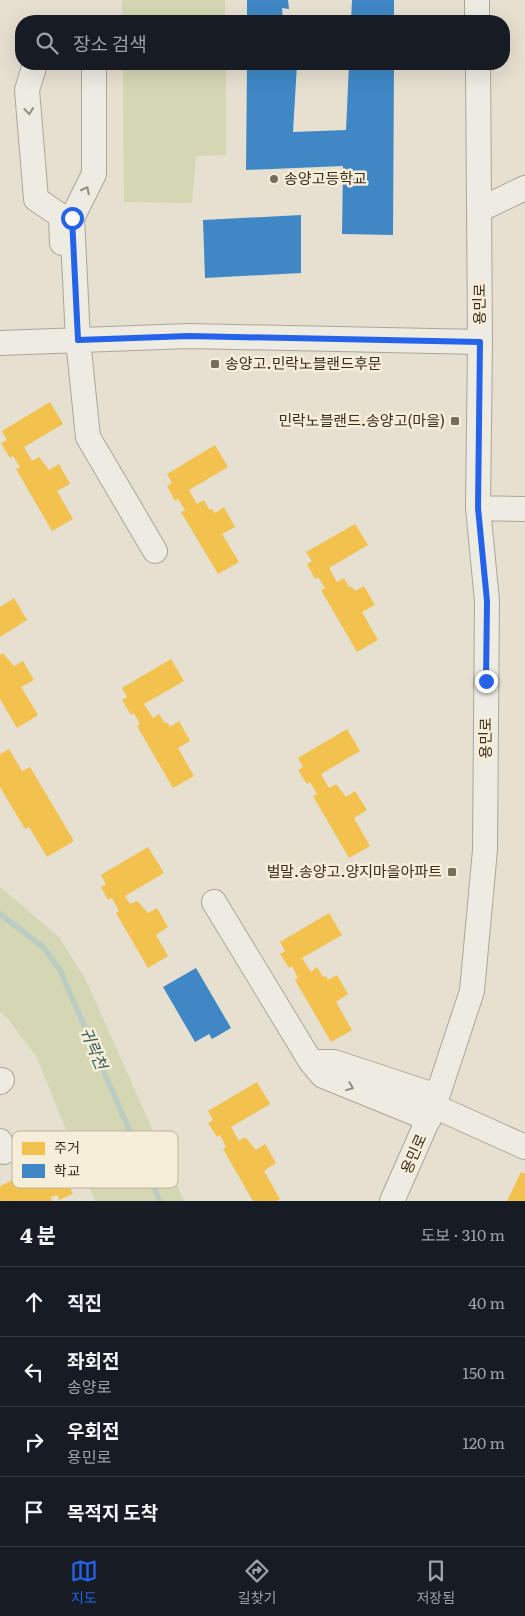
<!DOCTYPE html>
<html lang="ko">
<meta charset="utf-8">
<style>
body{margin:0;font-family:Literata,"Noto Sans KR",serif;background:#242831;color:#f1f3f6}
.stop{position:absolute;width:15px;height:15px;margin:-11px;border:4px solid #2563eb;border-radius:50%;background:#fff}
.stop.end{background:#2563eb;border-color:#fff;box-shadow:0 1px 5px #0008}
.list{margin:0;padding:0;list-style:none}
h2{display:flex;justify-content:space-between;align-items:center;height:65px;margin:0;padding:0 20px;font-size:21px}
h2 small{font-size:16px;font-weight:400;color:#9ea1a6}
.list li{display:grid;grid-template-columns:32px 1fr auto;gap:15px;align-items:center;box-sizing:border-box;height:70px;padding:0 20px;border-top:1px solid #363941}
.list b{display:block;font-size:19px;white-space:nowrap}
.list p{margin:0;font-size:16px;white-space:nowrap;color:#9ea1a6}
.list em{font-size:16px;font-style:normal;color:#9ea1a6}
.icon{flex:none;width:28px;height:28px;fill:none;stroke:currentColor;stroke-width:2;stroke-linecap:round;stroke-linejoin:round}
.map{position:relative;flex:none;width:525px;height:1201px;overflow:hidden}
.search{position:absolute;background:#171b24;box-shadow:0 5px 20px #0002;left:15px;right:15px;top:15px;height:55px;display:flex;align-items:center;gap:12px;box-sizing:border-box;padding:0 18px;border-radius:20px;color:#9ea1a6;font-size:19px}
.sheet{height:345px;background:#171b24}
nav{display:flex;justify-content:space-around;align-items:center;box-sizing:border-box;height:70px;border-top:1px solid #363941;background:#171b24;font-size:14px;color:#9ea1a6}
nav a{display:grid;justify-items:center;gap:2px}
nav .on{color:#2563eb}
.map>svg:first-child{display:block}
</style>
<div class="map">
<svg width="525" height="1201" viewBox="0 0 525 1201">
<rect width="100%" height="100%" fill="#e6e0d1"/>
<path fill="#d5d6b3" d="M 122,0 L 225,0 L 225,21 L 122,21 Z
M 123,64 L 226,64 L 226,155 L 196,156 L 192,203 L 124,202 Z
M 0,887 L 59,937 L 87,982 L 184,1201 L 95,1201 L 37,1058 L 9,1020 L 0,1012 Z"/>
<path fill="#f2c14e" d="M 50,402 L 63,424 L 24,447 L 32,461 L 39,457 L 49,470 L 59,464 L 70,484 L 57,491 L 73,519 L 52,531 L 16,469 L 20,467 L 13,456 L 10,458 L 1,443 L 7,440 L 2,431 Z
M 215,445 L 228,467 L 189,490 L 197,504 L 204,500 L 209,509 L 212,509 L 215,513 L 224,507 L 235,527 L 222,534 L 239,562 L 218,574 L 181,512 L 185,510 L 178,499 L 175,501 L 167,486 L 172,483 L 167,474 Z
M 355,524 L 368,545 L 329,568 L 337,582 L 344,578 L 349,587 L 352,587 L 355,591 L 364,586 L 375,605 L 362,612 L 378,640 L 357,652 L 321,590 L 325,588 L 318,577 L 315,579 L 307,564 L 312,561 L 306,552 Z
M 14,598 L 27,620 L 0,637 L 0,607 Z
M 3,653 L 14,666 L 23,661 L 34,680 L 21,687 L 38,715 L 17,728 L 0,699 L 0,655 Z
M 171,659 L 184,681 L 144,704 L 153,718 L 159,714 L 165,723 L 168,723 L 170,727 L 179,721 L 190,741 L 178,748 L 194,776 L 173,788 L 137,726 L 140,724 L 134,713 L 131,715 L 122,700 L 127,697 L 122,688 Z
M 347,729 L 360,751 L 321,774 L 329,788 L 336,784 L 346,797 L 355,791 L 367,810 L 354,818 L 370,846 L 349,858 L 313,796 L 317,794 L 310,782 L 307,784 L 298,770 L 303,767 L 298,758 Z
M 9,749 L 22,771 L 30,767 L 74,841 L 47,857 L 29,827 L 25,829 L 0,787 L 0,754 Z
M 148,847 L 164,873 L 125,896 L 130,904 L 137,901 L 148,913 L 157,908 L 168,927 L 156,935 L 168,956 L 148,968 L 116,913 L 119,911 L 112,898 L 108,900 L 101,887 L 106,884 L 101,875 Z
M 329,913 L 342,935 L 302,958 L 311,972 L 317,967 L 323,977 L 326,976 L 328,980 L 337,975 L 348,994 L 336,1002 L 352,1030 L 331,1042 L 295,980 L 298,978 L 292,966 L 289,968 L 280,954 L 285,951 L 280,942 Z
M 257,1082 L 270,1104 L 231,1127 L 239,1141 L 245,1137 L 256,1150 L 265,1144 L 276,1163 L 264,1171 L 280,1199 L 276,1201 L 253,1201 L 223,1149 L 226,1147 L 220,1135 L 217,1137 L 208,1123 L 213,1120 L 208,1111 Z
M 60,1165 L 73,1194 L 59,1200 L 57,1195 L 51,1197 L 52,1201 L 0,1201 L 0,1186 L 39,1168 L 41,1173 Z
M 521,1172 L 525,1174 L 525,1201 L 507,1201 Z"/>
<path fill="#3f88c5" d="M 247,0 L 288,0 L 289,9 L 282,8 L 283,21 L 247,21 Z
M 352,0 L 394,0 L 394,21 L 351,21 Z
M 247,64 L 297,64 L 293,132 L 346,130 L 349,64 L 394,64 L 393,235 L 342,234 L 343,166 L 246,170 Z
M 301,215 L 301,273 L 205,278 L 203,220 Z
M 196,968 L 231,1028 L 212,1039 L 209,1034 L 195,1042 L 163,987 Z"/>
<g fill="none" stroke-linecap="round" stroke-linejoin="round">
<path stroke="#bbccc2" stroke-width="5.5" d="M 0,914 L 43,947 L 60,970 L 160,1201"/>
<g stroke="#aca599" stroke-width="26">
<path id="minor" d="M 477,0 L 477,21
M 35,64 L 27,90 L 36,199 L 61,216 L 62,243
M 94,64 L 94,174 L 72,218 L 78,340 L 88,437 L 155,551
M 479,210 L 525,188
M 0,343 L 189,336 L 480,342
M 478,508 L 525,509
M 214,902 L 311,1062 L 323,1076 L 429,1119
M 311,1062 L 334,1062 L 437,1096
M 0,1082 L 2,1080
M 434,1106 L 525,1147
M 0,1141 L 4,1152
M 392,1201 L 434,1106 L 472,991 L 485,850 L 487,601 L 478,508 L 480,342 L 478,64"/>
</g>
<use href="#minor" stroke="#eeebe2" stroke-width="24"/>
</g>
<defs><path id="oneway-chevron" d="M-2-3.5L2.5 0L-2 3.5" fill="none" stroke-width="1.6" stroke-linecap="round" stroke-linejoin="round" transform="scale(1.25)"/></defs>
<g stroke="#958c81">
<use href="#oneway-chevron" transform="translate(29 111) rotate(84)"/>
<use href="#oneway-chevron" transform="translate(86 190) rotate(-63)"/>
<use href="#oneway-chevron" transform="translate(350 1087) rotate(22)"/>
</g>
<g fill="none" stroke-linecap="round" stroke-linejoin="round">
<path stroke="#2563eb" stroke-width="6" d="M 72,218 L 78,340 L 189,336 L 480,342 L 478,508 L 487,601 L 486,681"/>
</g>
<g fill="#786c5e" stroke="#f6eed8" stroke-width="2">
<circle cx="274" cy="179" r="5"/>
<rect x="210" y="359" width="10" height="10" rx="2.5"/>
<rect x="450" y="416" width="10" height="10" rx="2.5"/>
<rect x="447" y="867" width="10" height="10" rx="2.5"/>
</g>
<g text-anchor="middle" stroke-width="5" stroke-linejoin="round" paint-order="stroke">
<g font-size="15" fill="#3c2e20" stroke="#f6eed8" text-anchor="start">
<text x="284" y="184">송양고등학교</text>
<text x="225" y="369">송양고.민락노블랜드후문</text>
<text x="445" y="426" text-anchor="end">민락노블랜드.송양고(마을)</text>
<text x="442" y="877" text-anchor="end">벌말.송양고.양지마을아파트</text>
</g>
<g font-size="15" fill="#3c2e20" stroke="#f6eed8">
<text transform="translate(480 304) rotate(-90)" y="5">용민로</text>
<text transform="translate(486 738) rotate(-90)" y="5">용민로</text>
<text transform="translate(414 1154) rotate(-66)" y="5">용민로</text>
</g>
<g font-size="16" font-style="italic" fill="#305c5a" stroke="#f6eed8">
<text transform="translate(94 1048) rotate(67)" y="6">귀락천</text>
</g>
</g>
<rect x="12" y="1131" width="166" height="57" rx="8" fill="#f6eed8" stroke="#beb4a1" stroke-width="1"/>
<rect x="22" y="1142" width="23" height="13" fill="#f2c14e"/>
<rect x="22" y="1164" width="23" height="14" fill="#3f88c5"/>
<g font-size="14" fill="#3c2e20">
<text x="54" y="1153">주거</text>
<text x="54" y="1176">학교</text>
</g>
</svg>
<div class="stop" style="left:72px;top:218px"></div>
<div class="stop end" style="left:486px;top:681px"></div>
<div class="search"><svg class="icon" aria-label="search" viewBox="0 0 24 24"><circle cx="10" cy="10" r="6"/><path d="M15 15l6 6"/></svg>장소 검색</div>
</div>
<section class="sheet">
<h2>4 분<small>도보 · 310 m</small></h2>
<ul class="list">
<li><svg class="icon" aria-label="ahead" viewBox="0 0 24 24"><path d="M12 20V5M6 11l6-6 6 6"/></svg><div><b>직진</b></div><em>40 m</em></li>
<li><svg class="icon" aria-label="left" viewBox="0 0 24 24"><path d="M17 20v-9H6M10 6l-5 5 5 5"/></svg><div><b>좌회전</b><p>송양로</p></div><em>150 m</em></li>
<li><svg class="icon" aria-label="right" viewBox="0 0 24 24"><path d="M7 20v-9h11M14 6l5 5-5 5"/></svg><div><b>우회전</b><p>용민로</p></div><em>120 m</em></li>
<li><svg class="icon" aria-label="arrive" viewBox="0 0 24 24"><path d="M6 21V4h12l-3 4 3 4H6"/></svg><div><b>목적지 도착</b></div></li>
</ul>
</section>
<nav>
<a class="on"><svg class="icon" aria-label="map" viewBox="0 0 24 24"><path d="M3 6l6-2 6 2 6-2v14l-6 2-6-2-6 2zM9 4v14M15 6v14"/></svg>지도</a>
<a><svg class="icon" aria-label="directions" viewBox="0 0 24 24"><path d="M12 3l9 9-9 9-9-9zM9 14v-3h6M13 9l2 2-2 2"/></svg>길찾기</a>
<a><svg class="icon" aria-label="saved" viewBox="0 0 24 24"><path d="M7 4h10v16l-5-4-5 4z"/></svg>저장됨</a>
</nav>
